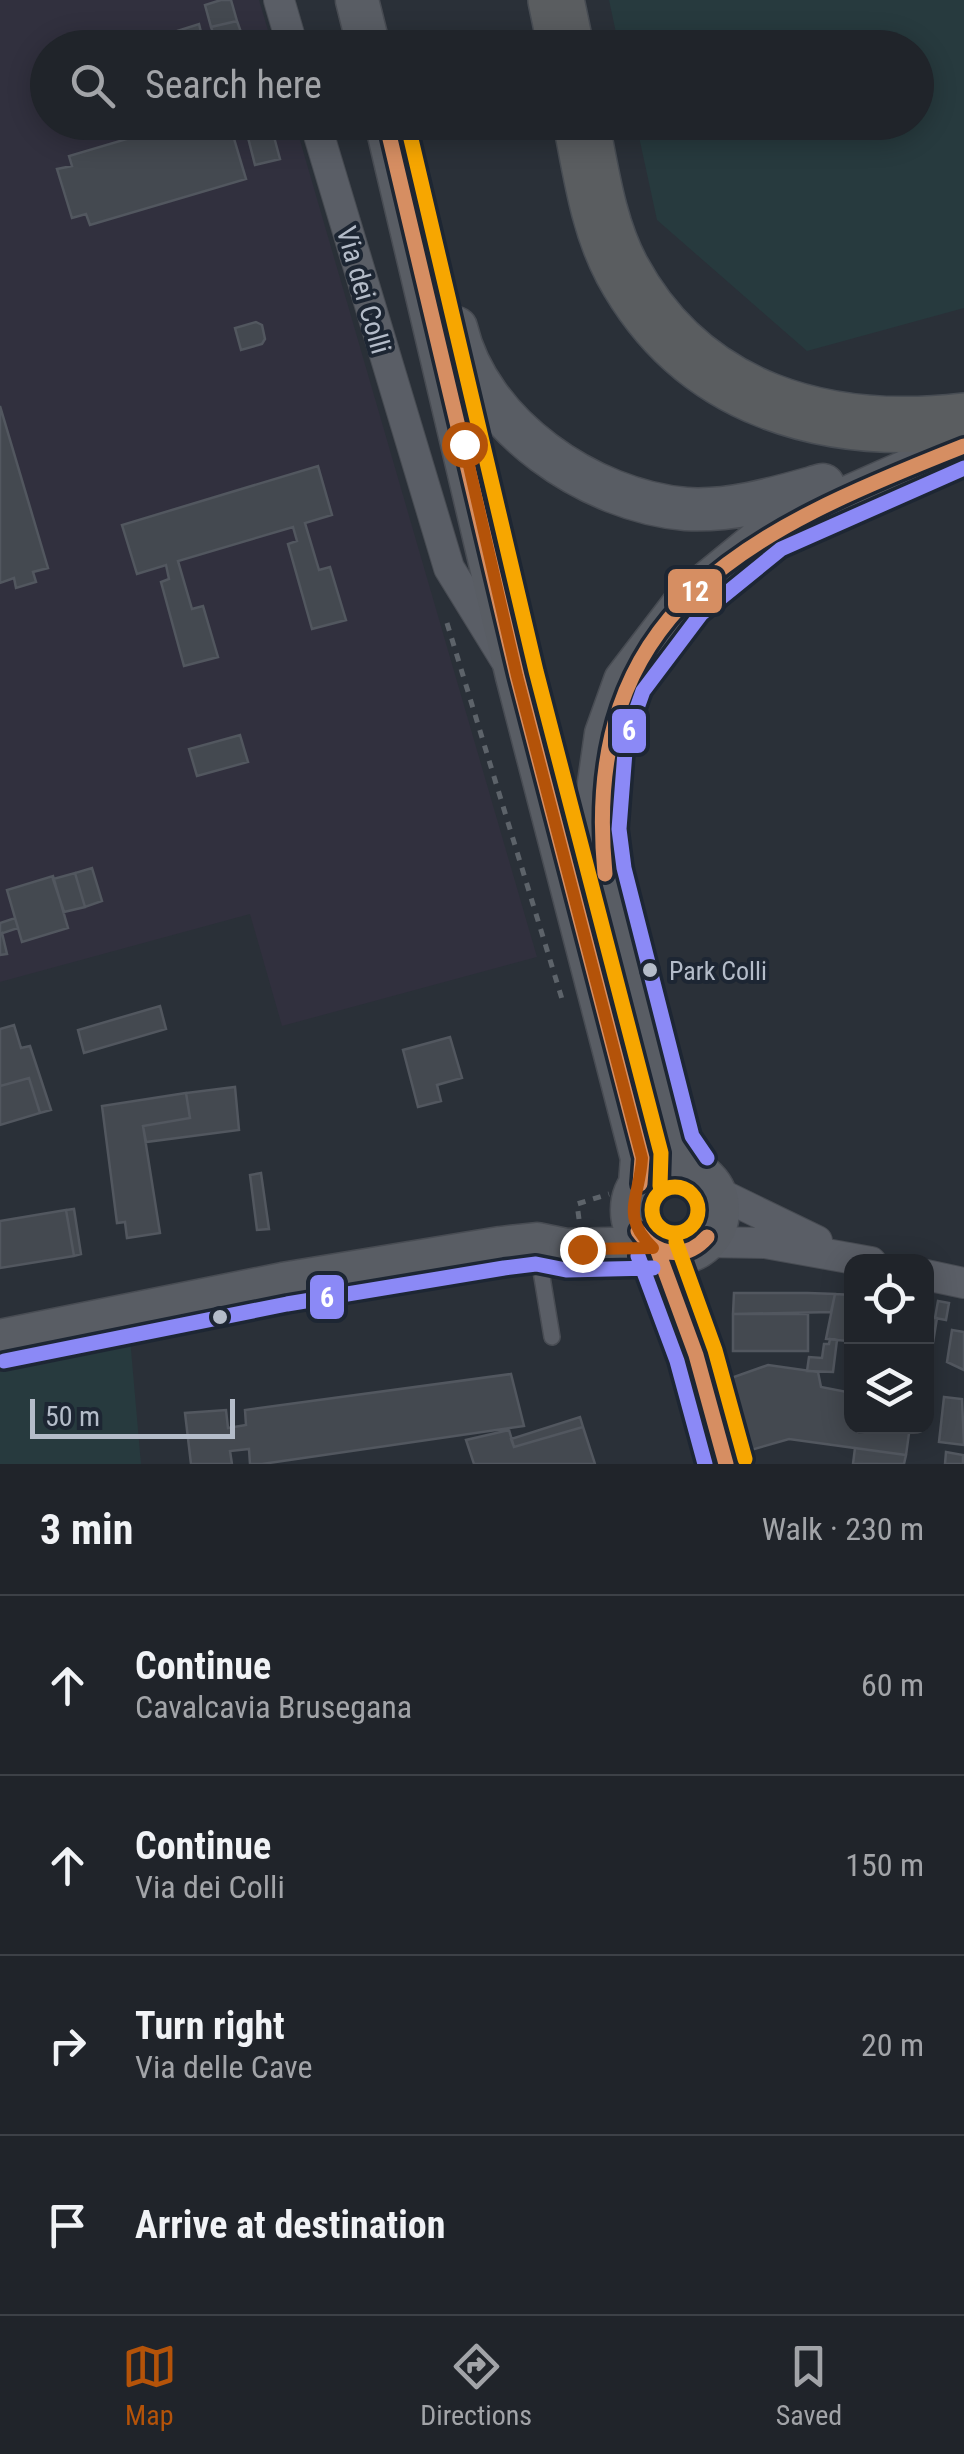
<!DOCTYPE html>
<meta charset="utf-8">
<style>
body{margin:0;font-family:"Roboto Condensed",sans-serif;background:#282c32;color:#f1f3f6}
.controls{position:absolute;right:30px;bottom:30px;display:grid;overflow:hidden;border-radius:20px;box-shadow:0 5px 25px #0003}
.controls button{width:90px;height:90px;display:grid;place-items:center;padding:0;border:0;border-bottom:2px solid #3d4147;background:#20242a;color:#f1f3f6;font:50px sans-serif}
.scale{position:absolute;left:30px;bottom:25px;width:205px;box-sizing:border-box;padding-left:10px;border:5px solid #b4bcc9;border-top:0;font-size:28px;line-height:35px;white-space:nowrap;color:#b4bcc9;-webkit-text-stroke:8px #1d2633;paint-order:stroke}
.stop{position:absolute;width:30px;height:30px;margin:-22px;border:8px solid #b45309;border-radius:50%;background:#fff}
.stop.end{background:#b45309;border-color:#fff;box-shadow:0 2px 10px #0008}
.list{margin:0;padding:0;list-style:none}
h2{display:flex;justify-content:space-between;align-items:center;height:130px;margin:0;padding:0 40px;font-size:42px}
h2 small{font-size:32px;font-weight:400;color:#a2a4a8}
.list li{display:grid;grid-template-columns:65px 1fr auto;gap:30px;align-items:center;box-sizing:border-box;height:180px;padding:0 40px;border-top:2px solid #3d4147}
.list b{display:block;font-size:38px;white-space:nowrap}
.list p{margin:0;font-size:32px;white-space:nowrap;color:#a2a4a8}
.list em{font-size:32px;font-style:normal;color:#a2a4a8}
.icon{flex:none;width:55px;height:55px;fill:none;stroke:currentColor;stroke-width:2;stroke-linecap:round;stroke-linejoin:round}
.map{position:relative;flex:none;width:964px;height:1464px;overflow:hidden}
.search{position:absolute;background:#20242a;box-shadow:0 5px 25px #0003;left:30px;right:30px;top:30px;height:110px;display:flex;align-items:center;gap:25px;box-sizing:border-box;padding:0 35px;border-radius:55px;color:#a2a4a8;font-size:38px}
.sheet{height:850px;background:#20242a}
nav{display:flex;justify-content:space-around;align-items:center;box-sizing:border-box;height:140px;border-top:2px solid #3d4147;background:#20242a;font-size:28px;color:#a2a4a8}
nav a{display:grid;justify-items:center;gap:5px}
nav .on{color:#b45309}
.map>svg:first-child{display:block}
</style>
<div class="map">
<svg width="964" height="1464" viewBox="0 0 964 1464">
<rect width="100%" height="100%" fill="#2a3038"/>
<path fill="#31303e" d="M 0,0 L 259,0 L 273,47 L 48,48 L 48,122 L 295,123 L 537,957 L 282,1026 L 250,914 L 0,982 Z"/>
<path fill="#273a3e" d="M 609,0 L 964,0 L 964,308 L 807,351 L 657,220 L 636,123 L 916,122 L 916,48 L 619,47 Z
M 130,1338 L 141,1464 L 0,1464 L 0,1372 Z"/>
<path fill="#444950" stroke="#52575f" stroke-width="2.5" d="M 221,0 L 231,0 L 237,21 L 211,27 L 205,5 Z
M 237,21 L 242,35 L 217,44 L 211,27 Z
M 199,24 L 205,48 L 124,48 L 171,33 Z
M 242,35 L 246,48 L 206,48 L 217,44 Z
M 184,122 L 229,122 L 246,179 L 90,225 L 86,214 L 72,218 L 57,169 L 72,166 L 69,156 Z
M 244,122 L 270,122 L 280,159 L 255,165 Z
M 256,322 L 262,325 L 265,339 L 262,344 L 241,350 L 235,328 Z
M 0,406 L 48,568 L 33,572 L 36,582 L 16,588 L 14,578 L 0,583 Z
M 318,466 L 332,515 L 305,523 L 319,570 L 330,567 L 346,620 L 312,629 L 288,544 L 297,541 L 293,527 L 178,561 L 192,609 L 203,606 L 218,657 L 184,666 L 161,582 L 169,579 L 166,565 L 137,574 L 122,525 Z
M 240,735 L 248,762 L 197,776 L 189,749 Z
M 92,868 L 102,901 L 85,907 L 75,873 Z
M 75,873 L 85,907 L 64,912 L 53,879 Z
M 53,876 L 68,928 L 22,942 L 7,890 Z
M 15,918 L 18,928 L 0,934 L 0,923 Z
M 2,933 L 7,954 L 0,955 L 0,934 Z
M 160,1006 L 166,1029 L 84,1053 L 78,1030 Z
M 14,1025 L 21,1048 L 30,1046 L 51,1110 L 40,1113 L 29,1078 L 0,1086 L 0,1029 Z
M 450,1037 L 462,1078 L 437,1085 L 441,1101 L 418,1107 L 403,1050 Z
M 29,1078 L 40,1113 L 0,1125 L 0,1086 Z
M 235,1087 L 239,1130 L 146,1142 L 143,1126 L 190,1118 L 186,1093 Z
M 186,1093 L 190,1118 L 143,1126 L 160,1233 L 127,1238 L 125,1222 L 117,1223 L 102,1106 Z
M 261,1173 L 269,1229 L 257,1230 L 250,1175 Z
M 74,1209 L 81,1254 L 74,1256 L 66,1210 Z
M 66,1210 L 74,1256 L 0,1268 L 0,1221 Z
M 734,1293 L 808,1293 L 835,1294 L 831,1312 L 733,1314 Z
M 835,1294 L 852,1295 L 847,1341 L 826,1339 Z
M 938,1301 L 949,1303 L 946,1320 L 935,1318 Z
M 733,1314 L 808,1314 L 808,1351 L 733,1351 Z
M 926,1316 L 937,1318 L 930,1361 L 926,1360 Z
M 952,1330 L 964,1332 L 964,1370 L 947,1362 Z
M 830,1339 L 837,1340 L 833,1372 L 807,1371 L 809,1357 L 822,1358 L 824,1344 L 829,1344 Z
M 768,1365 L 818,1372 L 821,1387 L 852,1393 L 852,1426 L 910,1426 L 906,1455 L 789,1439 L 751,1450 L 731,1378 Z
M 511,1374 L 524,1426 L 262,1464 L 250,1464 L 249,1449 L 230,1451 L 232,1464 L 191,1464 L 185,1413 L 226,1410 L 228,1428 L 246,1425 L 245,1410 Z
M 944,1397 L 962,1399 L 964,1445 L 939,1442 Z
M 580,1417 L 583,1427 L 514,1447 L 511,1439 Z
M 583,1427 L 595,1464 L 474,1464 L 466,1440 L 509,1430 L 514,1447 Z
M 855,1448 L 906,1455 L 904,1464 L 853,1464 Z
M 946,1452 L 963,1455 L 963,1464 L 945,1464 Z"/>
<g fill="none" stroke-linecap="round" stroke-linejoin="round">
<g stroke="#484c53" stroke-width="18">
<path id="lane" d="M 537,1247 L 552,1337"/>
</g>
<g stroke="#484c53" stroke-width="32">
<path id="street" d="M 279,0 L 293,48
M 315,122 L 449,568 L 505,659
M 714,1191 L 817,1241
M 704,1242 L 765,1243 L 871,1262
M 926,1275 L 964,1283"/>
</g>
<g stroke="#484c53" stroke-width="45">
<path id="secondary" d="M 357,0 L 369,48
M 386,122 L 517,676 L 642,1158 L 640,1184
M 456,328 C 479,426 590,501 686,509 C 732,512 780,497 823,485
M632 1210a43 43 0 1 1 86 0a43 43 0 1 1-86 0Z
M 690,1169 L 673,1144 L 604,872 L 599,830 L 599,783 L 606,734 L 625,681 L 687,600 L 770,532 L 964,446
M 657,1249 L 696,1355 L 726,1464
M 0,1341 L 283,1284 L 501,1248 L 537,1244 L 566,1250 L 653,1248"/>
</g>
<g stroke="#474c53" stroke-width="58">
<path id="highway" d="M 556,0 L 566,48
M 581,122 C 591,172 598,225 622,270 C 693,401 826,437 964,421"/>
</g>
<path stroke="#5d636a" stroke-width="5" stroke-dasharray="8 8" stroke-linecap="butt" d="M 447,623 L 562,999
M 579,1219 L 577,1204 L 609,1194"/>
<use href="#lane" stroke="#5a5e66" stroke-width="15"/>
<use href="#street" stroke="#5a5e66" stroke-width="30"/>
<use href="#secondary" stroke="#595d64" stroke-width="42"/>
<use href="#highway" stroke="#5a5d60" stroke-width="55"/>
<g stroke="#1d2633" stroke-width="22">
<path id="bus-1" d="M 386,122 L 517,676 L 642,1158 L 640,1184
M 605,874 C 579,608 749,531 964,446
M 638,1231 C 656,1256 686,1261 707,1237
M 657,1249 L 696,1355 L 726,1464"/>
</g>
<g stroke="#1d2633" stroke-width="22">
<path id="bus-2" d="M 707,1158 L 692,1136 L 624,868 L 619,829 L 626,739 L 643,691 L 701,614 L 781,549 L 964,468
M 638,1256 L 677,1361 L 705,1464
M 4,1361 L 287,1304 L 504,1268 L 536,1264 L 566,1270 L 653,1268"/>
</g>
<g stroke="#1d2633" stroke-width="22">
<path id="bus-3" d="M 407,122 L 536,671 L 661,1153 L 660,1186
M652 1210a23 23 0 1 1 46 0a23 23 0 1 1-46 0Z
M 676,1242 L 715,1350 L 745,1459"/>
</g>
<use href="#bus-1" stroke="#d68e62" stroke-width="15"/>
<use href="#bus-2" stroke="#8b89f6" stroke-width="15"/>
<use href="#bus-3" stroke="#f7a600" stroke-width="15"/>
</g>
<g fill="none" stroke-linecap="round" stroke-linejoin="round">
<path stroke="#b45309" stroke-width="12" d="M 464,444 L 517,676 L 642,1158 C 640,1198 619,1215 653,1248 L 582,1249"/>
</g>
<g fill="#b4bcc9" stroke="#1d2633" stroke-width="4">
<circle cx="650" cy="970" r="9"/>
<circle cx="220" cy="1317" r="9"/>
</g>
<g text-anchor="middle" stroke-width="8" stroke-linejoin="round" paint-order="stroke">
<g font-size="26" fill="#b4bcc9" stroke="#1d2633" text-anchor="start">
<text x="669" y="980">Park Colli</text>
</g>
<g font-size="28" fill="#b4bcc9" stroke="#1d2633">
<text transform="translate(364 290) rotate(74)" y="10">Via dei Colli</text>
</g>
</g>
<g stroke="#1d2633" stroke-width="4">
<rect x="666" y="567" width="58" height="48" rx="10" fill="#d68e62"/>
<rect x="610" y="707" width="38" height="48" rx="10" fill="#8b89f6"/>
<rect x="308" y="1273" width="38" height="48" rx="10" fill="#8b89f6"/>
</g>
<g font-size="28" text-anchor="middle" font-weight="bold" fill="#fff">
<text x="695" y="601">12</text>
<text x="629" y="740">6</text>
<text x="327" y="1307">6</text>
</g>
</svg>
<div class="controls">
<button><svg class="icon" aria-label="locate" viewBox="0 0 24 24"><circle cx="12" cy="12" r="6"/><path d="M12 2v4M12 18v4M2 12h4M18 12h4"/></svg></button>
<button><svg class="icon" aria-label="layers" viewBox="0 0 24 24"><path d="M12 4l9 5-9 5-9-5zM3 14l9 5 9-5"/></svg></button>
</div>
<div class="scale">50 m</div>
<div class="stop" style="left:464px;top:444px"></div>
<div class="stop end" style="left:582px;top:1249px"></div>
<div class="search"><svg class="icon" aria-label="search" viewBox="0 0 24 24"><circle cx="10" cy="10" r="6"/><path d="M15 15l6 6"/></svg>Search here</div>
</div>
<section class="sheet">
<h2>3 min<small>Walk · 230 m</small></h2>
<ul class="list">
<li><svg class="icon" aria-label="ahead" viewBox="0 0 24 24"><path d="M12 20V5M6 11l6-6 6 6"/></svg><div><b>Continue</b><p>Cavalcavia Brusegana</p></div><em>60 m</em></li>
<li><svg class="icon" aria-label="ahead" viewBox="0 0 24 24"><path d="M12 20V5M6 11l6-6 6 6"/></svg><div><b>Continue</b><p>Via dei Colli</p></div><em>150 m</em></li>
<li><svg class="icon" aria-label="right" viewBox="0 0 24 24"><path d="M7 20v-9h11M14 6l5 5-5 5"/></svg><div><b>Turn right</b><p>Via delle Cave</p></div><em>20 m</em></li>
<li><svg class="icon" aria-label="arrive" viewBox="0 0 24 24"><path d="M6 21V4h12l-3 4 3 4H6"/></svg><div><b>Arrive at destination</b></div></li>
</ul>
</section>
<nav>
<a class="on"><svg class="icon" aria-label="map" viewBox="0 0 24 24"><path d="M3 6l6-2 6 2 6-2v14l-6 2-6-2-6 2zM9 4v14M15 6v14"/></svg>Map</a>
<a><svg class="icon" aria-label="directions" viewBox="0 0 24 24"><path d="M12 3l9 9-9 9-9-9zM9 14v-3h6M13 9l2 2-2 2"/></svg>Directions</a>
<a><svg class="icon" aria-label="saved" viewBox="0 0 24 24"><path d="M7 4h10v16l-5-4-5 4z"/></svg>Saved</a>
</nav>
